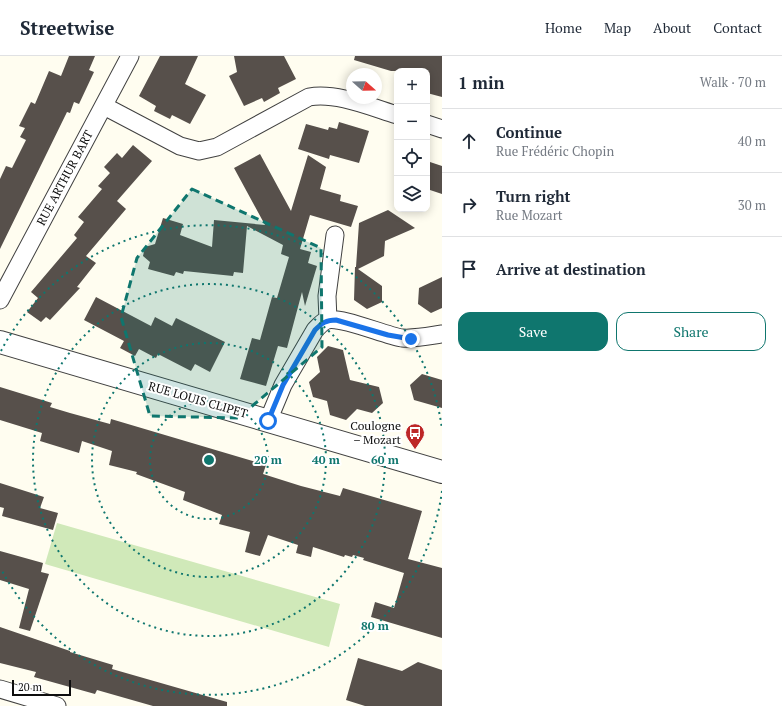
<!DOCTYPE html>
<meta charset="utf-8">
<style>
body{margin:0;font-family:"PT Serif",serif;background:#f6f6f7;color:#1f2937}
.controls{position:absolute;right:12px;top:12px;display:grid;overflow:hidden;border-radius:8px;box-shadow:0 2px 10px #0003}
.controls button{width:36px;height:36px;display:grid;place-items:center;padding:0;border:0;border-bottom:1px solid #e0e1e3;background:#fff;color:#1f2937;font:20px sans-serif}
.compass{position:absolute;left:346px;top:12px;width:36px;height:36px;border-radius:50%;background:#fff;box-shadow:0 2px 10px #0003;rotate:110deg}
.scale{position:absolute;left:12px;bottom:10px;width:59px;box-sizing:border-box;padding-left:4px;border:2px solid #0e0e0e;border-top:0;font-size:11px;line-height:14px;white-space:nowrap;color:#0e0e0e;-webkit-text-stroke:3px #fff;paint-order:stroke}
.stop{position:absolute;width:12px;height:12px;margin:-9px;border:3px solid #1a73e8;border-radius:50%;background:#fff}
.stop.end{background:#1a73e8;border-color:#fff;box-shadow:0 1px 4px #0008}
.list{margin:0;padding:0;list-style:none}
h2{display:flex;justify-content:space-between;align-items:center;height:52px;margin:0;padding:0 16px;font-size:17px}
h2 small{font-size:13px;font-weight:400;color:#747a83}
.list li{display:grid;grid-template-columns:26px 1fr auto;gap:12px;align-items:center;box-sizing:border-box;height:64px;padding:0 16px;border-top:1px solid #e0e1e3}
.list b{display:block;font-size:15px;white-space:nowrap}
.list p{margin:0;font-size:13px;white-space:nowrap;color:#747a83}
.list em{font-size:13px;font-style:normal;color:#747a83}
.actions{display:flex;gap:8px;padding:12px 16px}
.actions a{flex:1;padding:9px 0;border:1px solid #0f766e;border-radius:12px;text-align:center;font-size:14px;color:#0f766e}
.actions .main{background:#0f766e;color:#fff}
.icon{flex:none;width:22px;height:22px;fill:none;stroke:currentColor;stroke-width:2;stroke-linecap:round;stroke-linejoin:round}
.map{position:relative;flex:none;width:442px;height:650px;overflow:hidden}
header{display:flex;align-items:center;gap:24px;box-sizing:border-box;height:56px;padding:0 20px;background:#fff;border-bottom:1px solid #e0e1e3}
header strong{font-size:19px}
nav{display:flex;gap:22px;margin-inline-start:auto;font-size:14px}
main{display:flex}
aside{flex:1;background:#fff}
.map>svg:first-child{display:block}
</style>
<header>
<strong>Streetwise</strong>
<nav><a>Home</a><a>Map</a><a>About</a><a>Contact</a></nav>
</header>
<main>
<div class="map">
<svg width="442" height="650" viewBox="0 0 442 650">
<rect width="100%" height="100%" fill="#fffdf0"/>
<path fill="#d0e9b9" d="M 57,467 L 340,548 L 329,591 L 45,508 Z"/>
<path fill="#57504b" d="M 69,0 L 95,0 L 89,14 L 94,16 L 79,48 L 74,46 L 70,57 L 67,56 L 0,193 L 0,123 L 6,110 L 12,112 L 26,84 L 20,81 L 25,72 L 19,70 L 31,46 L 35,48 L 49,15 L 61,20 Z
M 160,0 L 198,0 L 185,28 L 206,39 L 190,68 L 172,59 L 170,63 L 154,55 L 156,50 L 139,40 Z
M 234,0 L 284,0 L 296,23 L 278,32 L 280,37 L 264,46 L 262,42 L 244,50 L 229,20 L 237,16 Z
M 355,0 L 442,0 L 442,41 L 427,37 L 427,15 L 391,15 L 354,4 Z
M 339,66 L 369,75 L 359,107 L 330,99 L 329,103 L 298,93 L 306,68 L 328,74 L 329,71 L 337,73 Z
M 133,89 L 152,105 L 117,145 L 126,153 L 86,200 L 96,207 L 77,231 L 80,232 L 50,264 L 46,261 L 41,266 L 27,256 L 38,242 L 31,236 L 77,182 L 74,179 L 84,166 L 78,161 L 102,133 L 98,130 L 110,117 L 104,111 L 117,97 L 122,102 Z
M 260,98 L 291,155 L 308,99 L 326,111 L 320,133 L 341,139 L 340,145 L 358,150 L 351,171 L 310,159 L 300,193 L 311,196 L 308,207 L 317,210 L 305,250 L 302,236 L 287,292 L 278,290 L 266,330 L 240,323 L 252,282 L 260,284 L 272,241 L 277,242 L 289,201 L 281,198 L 283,189 L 247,170 L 243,217 L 234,216 L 233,220 L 184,215 L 183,218 L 176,216 L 174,220 L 148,213 L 150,206 L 143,200 L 145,191 L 155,188 L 163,162 L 183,168 L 180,179 L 212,191 L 214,164 L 265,169 L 234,112 Z
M 427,105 L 442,110 L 442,138 L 427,133 Z
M 388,154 L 415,172 L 385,185 L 384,200 L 358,213 L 382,230 L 382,246 L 367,253 L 354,244 L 355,211 L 356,211 L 359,167 Z
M 442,221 L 442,252 L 431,257 L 418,248 L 419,232 Z
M 96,241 L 151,270 L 155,261 L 172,270 L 176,262 L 225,286 L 210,316 L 195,308 L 191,315 L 158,298 L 156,302 L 139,293 L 135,300 L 120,292 L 124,285 L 84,264 Z
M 328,290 L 343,294 L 350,324 L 379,331 L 383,347 L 372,357 L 357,353 L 346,364 L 330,359 L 327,345 L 313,341 L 309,326 L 320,316 L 317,301 Z
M 422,318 L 442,324 L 442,352 L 414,344 L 410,329 Z
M 0,331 L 52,347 L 50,351 L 70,357 L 110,368 L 111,363 L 266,409 L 263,418 L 301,430 L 340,440 L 343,432 L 422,455 L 408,503 L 442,512 L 442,582 L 371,561 L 375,546 L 394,552 L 404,517 L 363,504 L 364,502 L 353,499 L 352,501 L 345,499 L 344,501 L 313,491 L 311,501 L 296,497 L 298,489 L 268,479 L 260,500 L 245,496 L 250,476 L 219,468 L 222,459 L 183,444 L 185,436 L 136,418 L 137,416 L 109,409 L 112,395 L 82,385 L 79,397 L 40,385 L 42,377 L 0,364 Z
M 0,427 L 44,441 L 40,452 L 58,457 L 53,474 L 2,460 L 4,452 L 0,451 Z
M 0,495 L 43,507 L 41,516 L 49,518 L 30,575 L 19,572 L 29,533 L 0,524 Z
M 0,571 L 70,595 L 70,596 L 113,609 L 112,613 L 227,646 L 227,650 L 153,650 L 97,634 L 95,638 L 34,621 L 36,616 L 0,607 Z
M 358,602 L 402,615 L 418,606 L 442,614 L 442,650 L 365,650 L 346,644 Z"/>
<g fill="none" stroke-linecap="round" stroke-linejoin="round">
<g stroke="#414141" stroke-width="19">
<path id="minor" d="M 104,50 L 180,90 L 199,95 L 217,91 L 309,41 C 336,36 371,51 397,59
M 427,68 L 442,73
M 0,244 L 130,0
M 328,264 L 327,240 L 335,179
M 268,365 L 283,329 L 315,274 C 319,270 322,266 327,264 C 341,260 384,279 402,282 C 416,283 429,280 442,278
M 0,633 L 57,650"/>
</g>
<g stroke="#414141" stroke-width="24">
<path id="tertiary" d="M 0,286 L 442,416"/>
</g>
<use href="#minor" stroke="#fff" stroke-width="17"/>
<use href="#tertiary" stroke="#fff" stroke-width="22"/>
</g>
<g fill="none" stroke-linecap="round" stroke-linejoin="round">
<path stroke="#1a73e8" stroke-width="5" d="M 268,365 L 283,329 L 315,274 C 322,267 326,264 336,264 L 388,279 L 411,283"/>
</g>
<path fill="#0f766e" fill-opacity="0.2" stroke="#0f766e" stroke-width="3" stroke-dasharray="8 5" stroke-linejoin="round" d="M 192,133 L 321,192 L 322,291 L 238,362 L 150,360 L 121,261 L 137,202 Z"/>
<g fill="none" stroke="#0f766e" stroke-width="2" stroke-dasharray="2 4">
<circle cx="209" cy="404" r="59"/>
<circle cx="209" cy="404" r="117"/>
<circle cx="209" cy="404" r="176"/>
<path d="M442 435A235 235 0 0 1 1 513M1 295A235 235 0 0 1 442 373"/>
</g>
<defs>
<g id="bus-pin" transform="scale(1)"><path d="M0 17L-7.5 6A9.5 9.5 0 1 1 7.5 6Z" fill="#bd2727" stroke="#fff"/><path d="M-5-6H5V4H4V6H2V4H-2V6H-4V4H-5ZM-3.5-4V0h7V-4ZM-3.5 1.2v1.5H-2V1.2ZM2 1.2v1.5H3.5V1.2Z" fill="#fff"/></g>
</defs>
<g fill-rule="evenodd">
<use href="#bus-pin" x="415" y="377"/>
</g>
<g text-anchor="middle" stroke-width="4" stroke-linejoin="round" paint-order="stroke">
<g font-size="12" fill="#0e0e0e" stroke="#fff">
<text transform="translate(65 122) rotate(-62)" y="4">RUE ARTHUR BART</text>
<text transform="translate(198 344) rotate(16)" y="4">RUE LOUIS CLIPET</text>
</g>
<g font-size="12" fill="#0e0e0e" stroke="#fff" text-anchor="end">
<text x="401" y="374">Coulogne<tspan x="401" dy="14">– Mozart</tspan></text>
</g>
</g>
<circle cx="209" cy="404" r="6" fill="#0f766e" stroke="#fff" stroke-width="2"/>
<g font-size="12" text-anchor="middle" font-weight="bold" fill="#0f766e" stroke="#fff" stroke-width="4" stroke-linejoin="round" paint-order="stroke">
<text x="268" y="408">20 m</text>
<text x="326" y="408">40 m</text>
<text x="385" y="408">60 m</text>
<text x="375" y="574">80 m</text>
</g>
</svg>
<div class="controls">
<button>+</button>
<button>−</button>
<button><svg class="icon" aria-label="locate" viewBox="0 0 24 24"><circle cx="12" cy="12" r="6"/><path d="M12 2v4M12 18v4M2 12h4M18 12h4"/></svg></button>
<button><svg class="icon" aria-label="layers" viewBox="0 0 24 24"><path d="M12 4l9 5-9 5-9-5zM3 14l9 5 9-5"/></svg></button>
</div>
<svg class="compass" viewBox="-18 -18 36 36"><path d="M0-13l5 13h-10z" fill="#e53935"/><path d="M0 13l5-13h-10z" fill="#747a83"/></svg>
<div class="scale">20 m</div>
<div class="stop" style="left:268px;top:365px"></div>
<div class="stop end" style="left:411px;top:283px"></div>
</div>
<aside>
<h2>1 min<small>Walk · 70 m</small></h2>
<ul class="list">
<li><svg class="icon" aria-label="ahead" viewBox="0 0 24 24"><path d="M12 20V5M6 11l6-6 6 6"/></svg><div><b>Continue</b><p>Rue Frédéric Chopin</p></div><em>40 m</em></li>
<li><svg class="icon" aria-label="right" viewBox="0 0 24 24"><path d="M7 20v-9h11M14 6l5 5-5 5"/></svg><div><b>Turn right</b><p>Rue Mozart</p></div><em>30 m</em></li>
<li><svg class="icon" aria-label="arrive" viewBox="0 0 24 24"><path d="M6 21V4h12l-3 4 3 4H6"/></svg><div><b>Arrive at destination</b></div></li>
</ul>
<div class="actions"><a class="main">Save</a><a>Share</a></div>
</aside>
</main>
